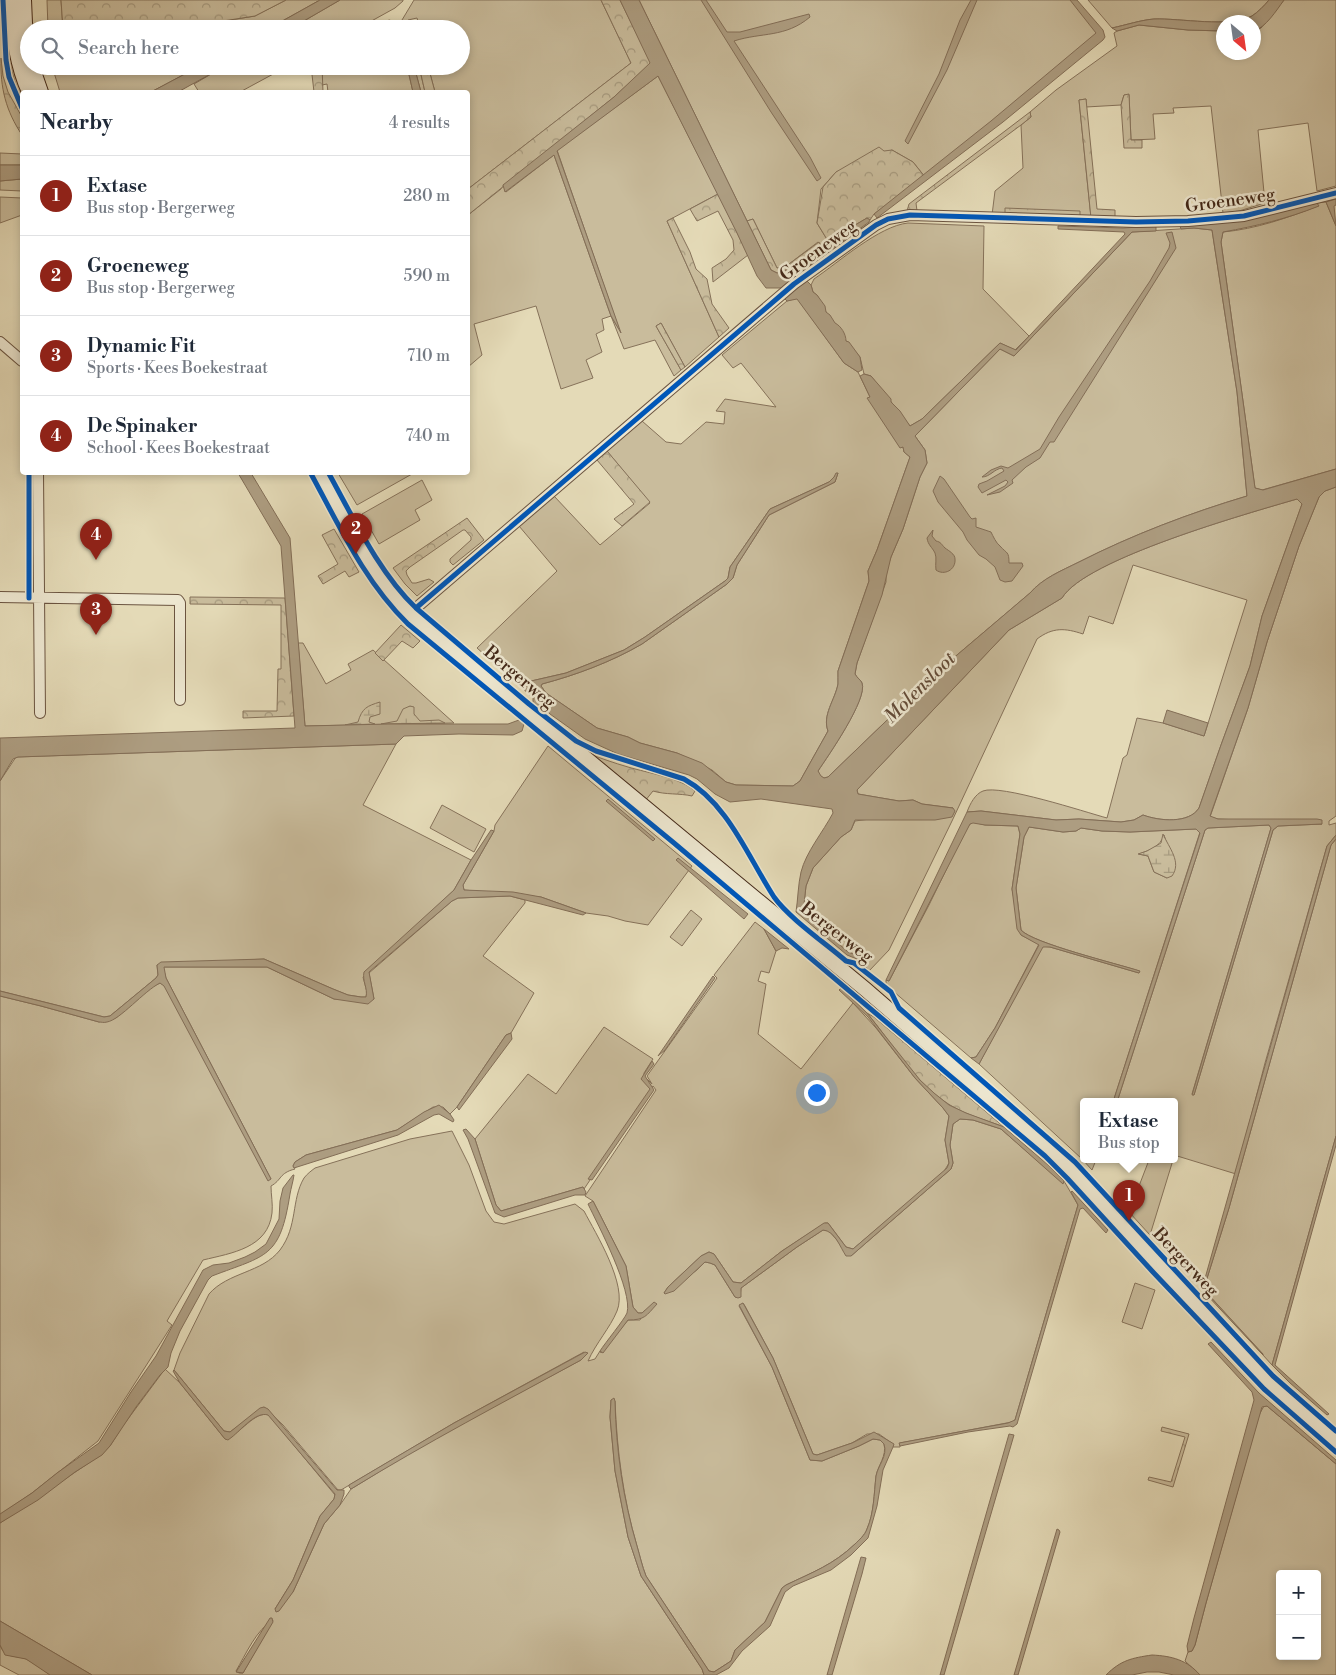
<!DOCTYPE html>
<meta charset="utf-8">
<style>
body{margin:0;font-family:"Libre Bodoni",serif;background:#f6f6f7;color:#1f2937}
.controls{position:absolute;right:15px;bottom:15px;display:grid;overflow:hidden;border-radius:5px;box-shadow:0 2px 8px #0003}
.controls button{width:45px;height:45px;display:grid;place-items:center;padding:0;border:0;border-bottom:1px solid #e0e1e3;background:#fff;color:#1f2937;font:25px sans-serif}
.compass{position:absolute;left:1216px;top:15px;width:45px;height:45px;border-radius:50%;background:#fff;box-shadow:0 2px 8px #0003;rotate:151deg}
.you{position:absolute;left:816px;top:1092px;width:18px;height:18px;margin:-12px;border:4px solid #fff;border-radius:50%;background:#1a73e8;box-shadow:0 0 0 8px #1a73e833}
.badge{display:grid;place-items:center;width:32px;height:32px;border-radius:50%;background:#8f2418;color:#fff;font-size:16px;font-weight:700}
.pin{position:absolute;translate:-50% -41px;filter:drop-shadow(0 1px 2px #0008)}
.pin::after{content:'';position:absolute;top:26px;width:18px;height:15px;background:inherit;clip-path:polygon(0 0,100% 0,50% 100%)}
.popup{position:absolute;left:1080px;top:1098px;width:98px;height:65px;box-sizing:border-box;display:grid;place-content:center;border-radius:5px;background:#fff;filter:drop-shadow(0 1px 4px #0005);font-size:16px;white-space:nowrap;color:#747a83}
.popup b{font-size:19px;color:#1f2937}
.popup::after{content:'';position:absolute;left:50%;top:100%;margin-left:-10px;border:10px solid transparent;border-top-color:#fff}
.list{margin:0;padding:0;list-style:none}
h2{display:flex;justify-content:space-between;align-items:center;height:65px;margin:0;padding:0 20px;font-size:21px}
h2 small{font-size:16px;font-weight:400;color:#747a83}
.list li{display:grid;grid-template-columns:32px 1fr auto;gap:15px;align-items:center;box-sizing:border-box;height:80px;padding:0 20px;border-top:1px solid #e0e1e3}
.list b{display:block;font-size:19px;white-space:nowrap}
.list p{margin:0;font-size:16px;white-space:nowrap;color:#747a83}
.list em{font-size:16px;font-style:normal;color:#747a83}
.icon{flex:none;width:28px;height:28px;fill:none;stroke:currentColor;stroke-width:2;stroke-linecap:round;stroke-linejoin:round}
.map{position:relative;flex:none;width:1336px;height:1675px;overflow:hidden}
.search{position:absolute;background:#fff;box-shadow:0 2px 8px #0003;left:20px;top:20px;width:450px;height:55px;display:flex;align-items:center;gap:12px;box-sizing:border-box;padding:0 18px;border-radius:28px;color:#747a83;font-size:19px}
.panel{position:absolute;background:#fff;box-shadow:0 2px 8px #0003;left:20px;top:90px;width:450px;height:385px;border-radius:5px}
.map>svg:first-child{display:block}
</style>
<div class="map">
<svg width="1336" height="1675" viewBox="0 0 1336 1675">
<defs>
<pattern id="forest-crowns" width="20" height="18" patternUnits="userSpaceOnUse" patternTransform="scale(1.25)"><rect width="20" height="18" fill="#c9bc9c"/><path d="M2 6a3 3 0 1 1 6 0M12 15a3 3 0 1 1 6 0" fill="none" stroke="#a5997e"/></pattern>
<pattern id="wetland-marsh" width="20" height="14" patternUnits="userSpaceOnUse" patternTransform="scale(1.25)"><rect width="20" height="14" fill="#c9bc9c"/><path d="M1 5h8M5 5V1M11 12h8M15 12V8" fill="none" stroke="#a5997e"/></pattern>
</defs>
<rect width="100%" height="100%" fill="#e4dab7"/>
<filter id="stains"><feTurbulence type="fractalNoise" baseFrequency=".004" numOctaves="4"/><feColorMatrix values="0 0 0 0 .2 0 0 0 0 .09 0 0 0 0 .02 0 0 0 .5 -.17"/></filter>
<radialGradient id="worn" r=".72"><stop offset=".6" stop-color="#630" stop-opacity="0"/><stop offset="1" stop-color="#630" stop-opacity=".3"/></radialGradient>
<path fill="#c9bc9c" stroke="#86725a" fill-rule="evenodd" d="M 47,0 L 61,0 L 63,29 L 48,29 Z
M 286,0 L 320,0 L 268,29 L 172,29 L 255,16 Z
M 340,0 L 403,0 L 403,1 L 395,8 L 357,29 L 290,29 Z
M 414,0 L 601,0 L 631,63 L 468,189 L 468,92 L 435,92 L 428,66 L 461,66 L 461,29 L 420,29 L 417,18 L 408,20 L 410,29 L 404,29 L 402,20 Z
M 639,0 L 1074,0 L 1103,37 L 925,177 L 913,162 L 892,150 L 836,172 L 821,189 L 817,223 L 828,241 L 821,246 L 818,242 L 785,267 L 777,268 L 753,219 L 747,221 Z
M 1088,0 L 1269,0 C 1264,6 1258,12 1252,16 C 1230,28 1180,18 1154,19 C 1141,20 1126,25 1112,28 Z
M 1284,0 L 1336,0 L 1336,186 L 1317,191 L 1308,123 L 1258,130 L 1265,203 L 1239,211 L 1223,213 L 1211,106 L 1173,108 L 1174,113 L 1153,114 L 1155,139 L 1131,140 L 1129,95 L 1124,95 L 1121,105 L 1086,107 L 1086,99 L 1079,100 L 1091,218 L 992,215 L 995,191 L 1023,168 L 1021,125 L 1031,117 L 1030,112 L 1056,90 L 1117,46 L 1114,33 L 1117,31 L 1139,25 L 1188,30 L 1223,31 L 1224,52 L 1254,52 L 1254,31 L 1261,28 Z
M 8,11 L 22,92 L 22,99 C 7,68 8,44 8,11 Z
M 389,20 L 396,22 L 398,29 L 374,29 Z
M 52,66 L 200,66 L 151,92 L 60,92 Z
M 225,66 L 288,66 L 240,92 L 199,92 L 194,84 Z
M 322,66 L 407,66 L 413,92 L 328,92 L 327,84 L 322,85 Z
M 414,66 L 419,66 L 425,92 L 421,92 Z
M 658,76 L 718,194 L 667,221 L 719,337 L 685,367 L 661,323 L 656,326 L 681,370 L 674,376 L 655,340 L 624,349 L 611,316 L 602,319 L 604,330 L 596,334 L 602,352 L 586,360 L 593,378 L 561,389 L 536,306 L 474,324 L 482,355 L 468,367 L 468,215 L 501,189 L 503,185 L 506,192 L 554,155 L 611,316 L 619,329 L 557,150 Z
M 0,153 L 22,154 L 22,165 L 0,165 Z
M 22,179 L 22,191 L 0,190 L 0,181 Z
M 0,197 L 22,198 L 22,215 L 0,223 Z
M 1326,202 L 1336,226 L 1336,469 L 1262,490 L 1255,488 L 1221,242 L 1223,232 C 1256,229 1287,218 1318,206 L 1317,203 Z
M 908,223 L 984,226 L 983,289 L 1029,336 L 1015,350 L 1000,343 L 922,419 L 910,426 L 871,376 L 864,374 L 860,357 L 846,341 L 826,312 L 817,295 L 813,292 L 811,285 L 814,279 C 839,262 879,226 908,223 Z
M 1194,228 L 1212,230 L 1237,392 L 1247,496 C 1190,513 1132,535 1079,562 C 1061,571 1043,578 1030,593 L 937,672 L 828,777 L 824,778 L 820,776 L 818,771 C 828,756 868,699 862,683 C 861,680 857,678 855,674 L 857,663 L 886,582 L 886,572 L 891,557 L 903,529 L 920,477 L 927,463 L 925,450 L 915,436 L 1000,349 L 1014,356 L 1132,232 Z
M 797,298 L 844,363 L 858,372 L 870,397 L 868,398 L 900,447 L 903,447 L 904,452 L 910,457 L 877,550 L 868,571 L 869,581 L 838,671 C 838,675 838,680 838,684 C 835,700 822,715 828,731 L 800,781 L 793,786 L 736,785 L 726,782 L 712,770 L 677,753 L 640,743 L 628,737 L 597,728 L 546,693 L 541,686 L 542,684 C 576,675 611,662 642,644 L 727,584 L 733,578 L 737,565 L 769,515 L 835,482 L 838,473 L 829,482 L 770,509 L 730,567 L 728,578 L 725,581 L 645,637 L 624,650 L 566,673 L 518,684 L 477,648 L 557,571 L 519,526 L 554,496 L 600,545 L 650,503 L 607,451 L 642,421 L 666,442 L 681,444 L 706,422 L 724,424 L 725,412 L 716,411 L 725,399 L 776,407 L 741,363 L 733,368 L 722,355 L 787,301 Z
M 412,473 L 412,474 L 357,505 L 338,473 Z
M 422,480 L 432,500 L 415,510 L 420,520 L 379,544 L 362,514 Z
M 1336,487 L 1336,816 L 1329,821 L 1329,825 L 1336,823 L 1336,835 L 1327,846 L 1265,1063 L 1236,1174 L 1174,1155 L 1174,1102 L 1117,1102 L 1205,830 L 1208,828 L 1269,825 L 1271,828 L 1192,1094 L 1194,1095 L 1273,830 L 1278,826 L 1322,824 L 1218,819 L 1210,817 L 1248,708 L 1267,642 L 1299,546 L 1319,497 L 1325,491 Z
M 1297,499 L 1302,504 L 1262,616 L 1250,666 L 1221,745 L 1199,808 C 1189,824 1159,821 1143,815 L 1134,820 L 1121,822 L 1079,819 L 1056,820 L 981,811 L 967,812 C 970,804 975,794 983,791 C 1000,784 1085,812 1107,818 L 1123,758 L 1127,755 L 1137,718 L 1163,723 L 1204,736 L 1247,600 L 1133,565 L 1113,624 L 1089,616 L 1083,634 C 1065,628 1053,627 1037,639 L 952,821 L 889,950 L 869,971 L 864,964 L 866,962 L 859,956 L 848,952 L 803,913 L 806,886 L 813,868 L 841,837 L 851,830 L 855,821 L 953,808 L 922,804 L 913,800 L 899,801 L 858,794 L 857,790 L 1009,630 L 1062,598 C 1085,559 1249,513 1297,499 Z
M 298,643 L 303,643 L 326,684 L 351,670 L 348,664 L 373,650 L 454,723 L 305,726 Z
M 396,744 L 363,805 L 471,860 L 454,890 L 363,977 L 367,992 L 366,997 L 361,997 L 348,995 L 333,989 L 264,959 L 157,965 L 158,975 L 156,978 L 110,1016 L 104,1017 L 0,991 L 0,781 L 16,757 Z
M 548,746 L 692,866 L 648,925 L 625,921 L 608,916 L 586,913 L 541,897 L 464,890 L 463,885 L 494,831 L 495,825 Z
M 442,805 L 486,829 L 474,852 L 430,828 Z
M 973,822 L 985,825 L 1018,826 L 1020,834 L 1012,889 L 1021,935 L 1039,944 L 995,1028 L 976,1057 L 971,1058 L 886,985 L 886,980 L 889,981 L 929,905 L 964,833 L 970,824 Z
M 1029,827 L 1063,832 L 1076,831 L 1081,828 L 1102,831 L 1130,832 L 1196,829 L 1200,832 L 1113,1102 L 1084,1102 L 1084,1160 L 1096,1160 L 1092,1170 L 1082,1159 L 979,1064 L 1042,946 L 1050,947 L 1139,973 L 1139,971 C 1118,964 1032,943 1021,930 L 1016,888 L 1024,837 ZM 1164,835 L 1166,841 L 1167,878 L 1154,872 L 1148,856 L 1139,854 C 1150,850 1160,847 1164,835 Z
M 1336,839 L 1336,1136 L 1272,1365 L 1206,1292 L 1204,1288 L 1229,1208 L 1331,845 Z
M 510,896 L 525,900 L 525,903 L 483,956 L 534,993 L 511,1033 L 506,1035 L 457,1107 L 450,1114 L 443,1107 L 433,1107 L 397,1130 L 306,1155 L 295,1162 L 293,1166 L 295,1169 C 279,1173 282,1180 271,1186 C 271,1195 273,1204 272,1213 C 268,1248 232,1253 203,1260 L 167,1321 L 172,1325 L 98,1441 L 32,1493 L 0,1515 L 0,996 L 41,1006 L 99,1022 L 116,1018 L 150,988 L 160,983 L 165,986 L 268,1180 L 271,1179 L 166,978 L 163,967 L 267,967 L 334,999 L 374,999 L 369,973 L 452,901 L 458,898 Z
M 691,910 L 702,919 L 682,946 L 670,937 Z
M 755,922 L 764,929 L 776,951 L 769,973 L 761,971 L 758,981 L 766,984 L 758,1034 L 801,1069 L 853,1003 L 876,1028 L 915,1078 L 943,1108 L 949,1116 L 945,1140 L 949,1163 L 943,1173 L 853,1249 L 846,1247 L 828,1223 L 825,1223 L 782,1251 L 741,1283 L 733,1282 L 714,1254 L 709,1252 L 701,1256 L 668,1287 L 664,1293 L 697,1270 L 705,1262 L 710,1263 L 715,1265 L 735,1297 L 740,1297 L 741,1288 L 797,1247 L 823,1230 L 829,1231 L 851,1256 L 951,1169 L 953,1163 L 950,1145 L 953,1124 L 960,1119 L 973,1120 L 1001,1129 L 1063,1183 L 1064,1181 L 1078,1205 L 1015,1420 L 1012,1422 L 900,1443 L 900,1447 L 893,1447 L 893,1444 L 879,1434 L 867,1434 L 852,1443 L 817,1455 L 813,1454 L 773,1358 L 745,1306 L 743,1303 L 739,1306 L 772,1367 L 810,1460 L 822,1461 L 859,1446 L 873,1439 L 880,1440 L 884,1444 C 887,1456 878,1465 876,1476 C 874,1494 874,1513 867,1529 C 865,1535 859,1540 855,1544 C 833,1565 813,1572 786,1585 L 782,1588 L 765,1622 L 735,1650 L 731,1661 L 714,1672 L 709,1671 L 646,1576 C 642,1566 640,1556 637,1546 C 623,1498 617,1451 615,1401 L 611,1400 L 610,1417 L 615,1471 L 628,1537 L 641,1576 L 702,1669 L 704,1675 L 92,1675 L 0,1621 L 0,1523 L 102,1454 L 110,1446 L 122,1427 L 165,1369 L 180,1383 L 225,1439 C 240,1435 255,1410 269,1415 L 335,1495 L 334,1499 L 320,1516 L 293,1580 L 275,1609 L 293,1592 L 324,1524 L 340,1505 L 351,1489 L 405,1456 L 478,1415 L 581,1360 L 584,1352 L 454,1423 L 341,1490 L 338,1490 L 283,1425 L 264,1407 L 230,1432 L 224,1431 L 174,1370 L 180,1353 L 209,1294 C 228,1272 262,1273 280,1250 C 298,1226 291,1200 304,1178 C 307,1174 311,1171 315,1168 L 410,1139 L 452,1131 L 469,1165 L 486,1211 L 494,1222 L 504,1224 L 575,1204 L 584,1211 C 596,1234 628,1285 617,1311 C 610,1328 596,1343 588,1361 L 595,1359 L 600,1351 L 601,1353 L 628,1320 L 640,1320 L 645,1310 L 642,1313 L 638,1313 L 633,1307 L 626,1266 L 593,1201 L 585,1196 L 656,1090 L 653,1086 L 584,1189 L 583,1187 L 501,1211 L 496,1205 L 475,1139 L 528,1074 L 556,1094 L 604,1027 L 653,1059 L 644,1073 L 644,1076 L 652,1084 L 647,1076 L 717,978 L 714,975 ZM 273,1620 L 243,1673 L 239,1673 L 236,1671 C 246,1654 256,1630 273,1620 Z
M 1149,1160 L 1173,1160 L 1150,1235 L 1129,1212 Z
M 1135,1283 L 1155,1290 L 1142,1329 L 1122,1322 Z
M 1264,1406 L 1267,1406 L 1336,1464 L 1336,1675 L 1200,1675 L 1185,1661 L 1188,1652 L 1192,1651 L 1195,1645 L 1206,1603 L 1259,1415 ZM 1280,1574 L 1317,1574 L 1317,1656 L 1280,1656 Z
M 0,1645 C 5,1659 16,1655 26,1659 C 35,1663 43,1670 50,1675 L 19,1675 L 0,1665 Z"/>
<path fill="url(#forest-crowns)" stroke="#86725a" d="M 61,0 L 286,0 L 255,16 L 172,29 L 63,29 Z
M 601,0 L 620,0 L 651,63 L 614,97 L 468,215 L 468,189 L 631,63 Z
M 1,58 L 3,76 L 8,92 L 22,117 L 22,135 C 6,111 0,88 1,58 Z
M 311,66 L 322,66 L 323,92 L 314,92 Z
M 419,66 L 428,66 L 435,92 L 425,92 Z
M 1129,94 L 1131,140 L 1142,140 L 1142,148 L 1124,148 L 1121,105 L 1124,95 Z
M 1086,99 L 1097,209 L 1115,210 L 1115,218 L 1091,218 L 1079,100 Z
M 1030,112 L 1031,117 L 1021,125 L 916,203 L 917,211 L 907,211 L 909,204 Z
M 879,147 L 884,151 L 892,150 L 913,162 L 925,177 L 874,214 L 870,220 L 867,218 L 828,241 L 817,223 L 823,187 L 836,172 Z
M 718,194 L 748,255 L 713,282 L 712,268 L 726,259 L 734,250 L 733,240 L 718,211 L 697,221 L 690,209 Z
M 1005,208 L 1080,211 L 1080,217 L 1005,215 Z
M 673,218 L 690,252 L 696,269 L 707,279 L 712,304 L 729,328 L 719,337 L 667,221 Z
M 753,219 L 777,268 L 785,267 L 819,242 L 821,246 L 789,269 L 777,273 L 771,270 L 747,221 Z
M 661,323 L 685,367 L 681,370 L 656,326 Z
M 607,451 L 650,502 L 622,526 L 614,519 L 634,504 L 597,460 Z
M 467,518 L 484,540 L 453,565 L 450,562 L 450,559 L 471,540 L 471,537 L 465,530 L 463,530 L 410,567 L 406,571 L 407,575 L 412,583 L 416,583 L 429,579 L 434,582 L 417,596 L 405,584 L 393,568 Z
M 334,529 L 359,572 L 349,577 L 345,571 L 323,584 L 318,576 L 338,564 L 322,535 Z
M 190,597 L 285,598 L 294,716 L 243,718 L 243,711 L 277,711 L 278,669 L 281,669 L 281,605 L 190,604 Z
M 401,625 L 420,641 L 413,648 L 402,641 L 383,661 L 375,653 Z
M 587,753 C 600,758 614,763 628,767 C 648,773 681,778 695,791 L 692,796 C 679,793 666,795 653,791 L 645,801 Z
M 867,1013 L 874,1017 L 1004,1127 C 986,1120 966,1115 950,1105 C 914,1083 893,1044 867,1013 Z
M 1162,1427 L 1189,1434 L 1173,1487 L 1148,1480 L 1149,1477 L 1171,1482 L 1185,1437 L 1161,1431 Z"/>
<path fill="url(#wetland-marsh)" stroke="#86725a" d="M 380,702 L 380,714 L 370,717 L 369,722 L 375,724 L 345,725 L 358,722 C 362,708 367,706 380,702 Z
M 410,706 L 414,707 L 414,714 L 420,721 L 439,720 L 445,723 L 381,724 L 397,721 L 403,709 Z
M 1163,834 C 1169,848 1182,862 1172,876 L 1167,878 L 1154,872 L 1148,856 L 1138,854 L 1147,851 L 1161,843 Z"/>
<path fill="#ad9d81" stroke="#836e57" d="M 320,0 L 340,0 L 290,29 L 268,29 Z
M 620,0 L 639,0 L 771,270 L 777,273 L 789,269 L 828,241 L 867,218 L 870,220 L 869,222 L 793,277 L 790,282 L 806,280 L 811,285 L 813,292 L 817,295 L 825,306 L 826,312 L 830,315 L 835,323 C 841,326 846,334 846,341 L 849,342 L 860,357 L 862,370 L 858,372 L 844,363 L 797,299 L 787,301 L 784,298 L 784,288 L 766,288 L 757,276 L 737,233 L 658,76 L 557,151 L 621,333 L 611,316 L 554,155 L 505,192 L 503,185 L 614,97 L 650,63 Z
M 701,0 L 706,0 L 727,32 L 740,32 L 809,14 L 810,17 C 785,38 762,32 734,41 L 810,157 L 821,178 L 817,181 L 771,112 Z
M 971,0 L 977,0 L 947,70 L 908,144 L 905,141 L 939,74 L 960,20 Z
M 1070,0 L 1077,0 L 1103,30 L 1105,37 L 1103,40 L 1003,122 L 877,218 L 874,214 L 991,121 L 1096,33 Z
M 1269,0 L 1284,0 C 1276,11 1266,27 1254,31 L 1254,22 L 1224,22 L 1223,31 L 1188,30 L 1139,25 L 1117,31 L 1112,28 C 1126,25 1141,20 1154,19 C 1180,18 1230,28 1252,16 C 1258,12 1264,6 1269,0 Z
M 200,66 L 225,66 L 178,92 L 151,92 Z
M 407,66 L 414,66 L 421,92 L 413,92 Z
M 0,165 L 22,165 L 22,179 L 0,181 Z
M 1336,199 L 1336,205 L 1334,206 L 1336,226 L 1326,202 Z
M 1317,203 L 1319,206 C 1286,219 1257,226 1223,232 L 1221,242 L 1255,488 L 1263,490 L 1336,469 L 1336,487 L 1325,491 L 1319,497 L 1299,546 L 1267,642 L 1248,708 L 1210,816 L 1218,819 L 1317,819 L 1322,820 L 1322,824 L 1278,826 L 1273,830 L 1194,1095 L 1192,1095 L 1271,828 L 1269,825 L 1208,828 L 1205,830 L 1117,1102 L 1113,1102 L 1200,833 L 1196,829 L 1130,832 L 1102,831 L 1081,828 L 1076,831 L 1063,832 L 1029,827 L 1024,837 L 1016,888 L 1021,930 C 1032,943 1118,964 1140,971 L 1139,973 L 1050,947 L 1043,947 L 979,1064 L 971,1058 L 976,1057 L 995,1028 L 1039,945 L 1021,935 L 1017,929 L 1012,889 L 1020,834 L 1018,826 L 985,825 L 973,823 L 970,824 L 889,981 L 886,980 L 967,812 L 981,811 L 1056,820 L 1079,819 L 1121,822 L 1134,820 L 1143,815 C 1159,821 1189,824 1199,808 L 1221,745 L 1250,666 L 1262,616 L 1302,504 L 1297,499 C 1249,513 1085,559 1062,598 L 1009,630 L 857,790 L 858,794 L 899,801 L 913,800 L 922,804 L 953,808 L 955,811 L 952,817 L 935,820 L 855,820 L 851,830 L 841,837 L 813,868 L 806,886 L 803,913 L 848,952 L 859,956 L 866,962 L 864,964 L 857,959 L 847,955 L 796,912 C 798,899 798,885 801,872 C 806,852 823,832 833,813 L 832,809 L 761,799 L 730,802 L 715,794 L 697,779 L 689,775 L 618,754 L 585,739 L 550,714 L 543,707 L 539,706 L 524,724 L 522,731 L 513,735 L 459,734 L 404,736 L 396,744 L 18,757 L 13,759 L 0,781 L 0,738 L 295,728 L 281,546 L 238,473 L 251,473 L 290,538 L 305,726 L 388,724 L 508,724 L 519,720 L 533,702 L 533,698 L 518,684 L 566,673 L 624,650 L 645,637 L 725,581 L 728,578 L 730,567 L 770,509 L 829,482 L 834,477 L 836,473 L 838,473 L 835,482 L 769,515 L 737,565 L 733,578 L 727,584 L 642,644 C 611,662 576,675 542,684 L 541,686 L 546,693 L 597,728 L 628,737 L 640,743 L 677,753 L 702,763 L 726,782 L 736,785 L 793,786 L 800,781 L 828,731 C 822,715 835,700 838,684 C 838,680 838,675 838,671 L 869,581 L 868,571 L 877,550 L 910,457 L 904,452 L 903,447 L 900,448 L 867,398 L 870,397 L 860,376 L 864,374 L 871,376 L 891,399 L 891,402 L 900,411 L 910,426 L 922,419 L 1000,343 L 1016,350 L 1125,234 L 1124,232 L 1058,229 L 1058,226 L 1123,228 L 1156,226 L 1156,231 L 1132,232 L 1014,356 L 1000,349 L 915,436 L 925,450 L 927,463 L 920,477 L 903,529 L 891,557 L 882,595 L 857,663 L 855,674 C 857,678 861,680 862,683 C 868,699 828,756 818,771 L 821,776 L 824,778 L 828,777 L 937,672 L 1030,593 C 1043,578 1061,571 1079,562 C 1132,535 1190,513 1247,496 L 1237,392 L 1212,230 L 1194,228 L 1181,229 L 1180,226 L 1242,221 Z
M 1172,232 L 1176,248 L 1054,442 L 1050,442 L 1040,458 L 1026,467 L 1012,480 L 1013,483 L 1000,492 L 987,495 L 1005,486 L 1008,482 L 1006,480 L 982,493 L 978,487 L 979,484 L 987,481 L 1004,471 L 1002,468 C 994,469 990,477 982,477 L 991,470 L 1001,466 L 1008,468 L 1040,449 L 1059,417 L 1150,281 L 1169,248 L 1170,243 L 1166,233 Z
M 940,476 L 944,479 L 970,517 L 972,519 L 976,518 L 976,527 L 991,532 C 993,536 996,543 1000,546 C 1007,554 1009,551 1009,563 L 1022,563 L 1023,566 L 1012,581 L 1005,582 L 1000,580 L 995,567 L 986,559 L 979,555 L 967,540 L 963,532 L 938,502 L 933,491 Z
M 933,530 L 932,536 L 936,541 C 941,542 941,544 945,548 C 949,551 955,554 955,559 C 956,570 944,576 936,570 C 935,564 937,558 935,553 C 932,547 928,545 927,538 Z
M 1167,710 L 1208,723 L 1204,736 L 1163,723 Z
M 608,799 L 655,839 L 653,841 L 606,801 Z
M 491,830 L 494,831 L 463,885 L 464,890 L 513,892 L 541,897 L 586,913 L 583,915 L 510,896 L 458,898 L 452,901 L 369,972 L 374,999 L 368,1004 L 334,999 L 267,967 L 164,967 L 166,978 L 271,1179 L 268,1181 L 164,986 L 160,983 C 144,991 120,1020 107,1022 C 104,1023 101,1022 99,1022 L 41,1006 L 0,996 L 0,991 L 104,1017 L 110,1016 L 156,978 L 158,975 L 157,965 L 161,962 L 264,959 L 333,989 L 348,995 L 361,997 L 366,997 C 368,988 362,981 364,972 L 454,890 L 471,860 Z
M 1336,835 L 1336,839 L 1331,845 L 1229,1208 L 1204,1288 L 1206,1292 L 1263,1354 L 1263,1355 L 1206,1294 L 1202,1289 L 1327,846 Z
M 678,858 L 748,914 L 744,919 L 676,860 Z
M 764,929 L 789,949 L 782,948 L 776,951 Z
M 713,976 L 715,978 L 665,1050 L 658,1056 Z
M 841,988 L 867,1013 L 920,1080 L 934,1093 L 949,1105 L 966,1113 L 1004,1127 L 1048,1165 L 1064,1181 L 1063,1184 L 1001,1129 L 973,1120 L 960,1119 L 953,1124 L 950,1145 L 953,1163 L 951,1169 L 851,1256 L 846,1256 C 840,1247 835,1231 823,1230 L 797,1247 L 741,1288 L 741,1297 L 738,1298 L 735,1297 L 715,1265 L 710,1263 L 705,1262 L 674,1291 L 665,1294 L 664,1293 L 668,1287 L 701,1256 L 709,1252 L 714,1254 L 733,1282 L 741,1283 L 782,1251 L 824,1223 L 828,1223 L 846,1247 L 853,1249 L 947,1168 L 949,1163 L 945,1140 L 949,1116 L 943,1108 L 915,1078 L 868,1017 L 839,990 Z
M 511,1033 L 512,1039 L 459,1110 L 457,1107 L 506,1035 Z
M 652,1061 L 654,1064 L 645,1076 L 654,1090 L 592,1180 L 588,1179 L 650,1089 L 641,1079 Z
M 439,1105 L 450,1114 L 454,1120 L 453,1122 L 439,1114 L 434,1115 L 398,1135 L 294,1168 L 293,1166 L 295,1162 L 306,1155 L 397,1130 L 424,1112 Z
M 466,1129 L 475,1139 L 496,1205 L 501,1211 L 583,1187 L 586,1192 L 585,1195 L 575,1195 L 504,1217 L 495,1213 L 468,1139 L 463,1130 Z
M 1336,1136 L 1336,1145 L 1275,1365 L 1329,1414 L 1327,1415 L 1290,1383 L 1272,1365 Z
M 293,1175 L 294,1175 C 293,1182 291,1188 290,1194 C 280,1258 267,1255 212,1276 L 208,1280 L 180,1331 L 171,1353 L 168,1367 L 160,1375 L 136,1407 L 110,1446 L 102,1455 L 75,1472 L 38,1500 L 0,1523 L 0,1514 L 32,1493 L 57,1473 L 99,1443 L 131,1392 L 156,1356 L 203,1270 L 213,1265 L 229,1263 L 245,1257 L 255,1252 L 266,1244 L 279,1219 L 280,1201 L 283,1188 Z
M 1072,1191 L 1108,1230 L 1106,1233 L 1083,1208 L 1080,1209 L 1017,1424 L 1013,1427 L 1010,1426 L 968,1432 L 900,1446 L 899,1443 L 1008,1423 L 1015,1420 L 1078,1205 L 1071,1192 Z
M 593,1201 L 626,1266 L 633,1307 L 638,1313 L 642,1313 L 654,1302 L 657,1304 C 646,1316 645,1320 628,1320 L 603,1353 L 600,1351 C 605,1343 624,1320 627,1313 C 633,1291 598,1225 588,1204 Z
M 743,1303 L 773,1358 L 813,1454 L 817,1455 L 852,1443 L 874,1432 L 894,1444 L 893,1447 L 883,1470 L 877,1506 L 868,1538 L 851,1555 L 831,1570 L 793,1586 L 785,1592 L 770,1626 L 742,1651 L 729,1668 L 716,1675 L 704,1675 L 702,1669 L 641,1576 L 628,1537 L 615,1471 L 610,1417 L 611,1400 L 614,1398 L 615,1401 C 616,1450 623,1499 637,1546 C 640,1556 642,1566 646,1576 L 709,1671 L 714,1672 L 731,1661 L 735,1650 L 765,1622 L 782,1588 L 786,1585 C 813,1572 833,1565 855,1544 C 859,1540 865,1535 867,1529 C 874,1513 874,1494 876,1476 C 878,1465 888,1456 884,1444 L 880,1440 L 873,1439 L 859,1446 L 822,1461 L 810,1460 L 772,1367 L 739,1305 Z
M 1211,1342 L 1259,1393 L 1336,1460 L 1336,1464 L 1267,1406 L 1262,1407 L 1206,1603 L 1195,1645 L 1192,1651 L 1188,1652 L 1187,1646 L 1194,1618 L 1254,1400 L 1252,1392 L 1208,1344 Z
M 585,1352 L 588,1353 L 581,1360 C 504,1402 426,1443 351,1489 L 349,1487 L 349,1485 L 454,1423 Z
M 174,1370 L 224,1431 L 230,1432 L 260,1408 L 264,1407 L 268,1409 L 337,1490 L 344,1490 L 344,1494 L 340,1505 L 324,1524 L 293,1592 L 279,1611 L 276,1612 L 275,1609 L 293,1580 L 320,1516 L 334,1499 L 335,1494 L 268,1415 C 256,1411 241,1430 232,1437 L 228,1440 L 225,1439 L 180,1383 L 173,1371 Z
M 1009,1434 L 1014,1435 L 944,1675 L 940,1675 Z
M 1057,1529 L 1059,1530 L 1060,1532 L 1018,1675 L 1014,1675 Z
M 861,1557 L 866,1558 L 862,1574 L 832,1675 L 827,1675 Z
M 270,1618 L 272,1618 L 273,1622 L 243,1673 L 236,1672 Z
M 0,1621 L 92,1675 L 50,1675 L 26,1659 L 5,1655 L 0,1645 Z
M 1152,1655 C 1172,1656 1187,1660 1200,1675 L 1174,1675 L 1159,1672 L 1147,1672 L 1132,1675 L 1106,1675 C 1121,1660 1132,1658 1152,1655 Z"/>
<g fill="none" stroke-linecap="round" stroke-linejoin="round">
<g stroke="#6b5440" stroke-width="12">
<path id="minor" d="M 0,342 L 22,361
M 38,472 L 40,713
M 0,597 L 178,600 L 180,603 L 180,700
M 409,614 L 794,284 L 876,225 L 888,219 L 910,215 L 1136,222 L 1188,221 L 1244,216 L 1336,193"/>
</g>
<g stroke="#432818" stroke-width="16">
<path id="secondary" d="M 12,0 C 12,32 16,63 29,92
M 24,0 L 25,23 L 29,51
M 32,66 L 41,92
M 319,472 L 381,581 L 404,608 L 865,989 L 1040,1140 L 1068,1167 L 1264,1378 L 1336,1441"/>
</g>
<use href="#minor" stroke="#ede7d0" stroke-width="10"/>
<use href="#secondary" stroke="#ede7d0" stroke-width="14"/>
<g stroke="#ede7d0" stroke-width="8">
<path id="cycleway" d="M 3,0 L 6,60 L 9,77 L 22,108
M 310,472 C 339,525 364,581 408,624 L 674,843 L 1045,1156 L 1067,1178 L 1152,1271 L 1264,1389 L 1336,1452
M 328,472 C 353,517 379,573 416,608 L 529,704 L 576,741 L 596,751 L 684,779 C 728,803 748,857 774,897 C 789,918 825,943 846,961 L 854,963 L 891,992 L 899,1008 L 1075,1162 L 1273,1376 L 1336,1431
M 29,598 L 29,472
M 416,608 L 794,284 L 876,225 L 888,219 L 910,215 L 1136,222 L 1188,221 L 1244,216 L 1336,193"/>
</g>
<use href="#cycleway" stroke="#0057b8" stroke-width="5"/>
</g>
<g text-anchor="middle" stroke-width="5" stroke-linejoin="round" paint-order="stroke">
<g font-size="18" fill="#432818" stroke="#ede7d0">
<text transform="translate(1230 200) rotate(-8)" y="6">Groeneweg</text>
<text transform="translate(818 250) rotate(-36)" y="6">Groeneweg</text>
<text transform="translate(520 677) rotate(40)" y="6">Bergerweg</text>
<text transform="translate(837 932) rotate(38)" y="6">Bergerweg</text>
<text transform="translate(1186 1262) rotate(47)" y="6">Bergerweg</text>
</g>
<g font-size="19" font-style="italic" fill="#634b38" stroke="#ede7d0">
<text transform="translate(919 687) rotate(-45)" y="7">Molensloot</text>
</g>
</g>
<rect width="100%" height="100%" filter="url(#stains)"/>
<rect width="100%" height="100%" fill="url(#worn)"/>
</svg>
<div class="controls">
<button>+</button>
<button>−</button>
</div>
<svg class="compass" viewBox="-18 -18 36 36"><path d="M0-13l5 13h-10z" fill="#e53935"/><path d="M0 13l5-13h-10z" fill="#747a83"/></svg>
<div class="you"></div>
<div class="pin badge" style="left:1129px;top:1221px">1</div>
<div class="popup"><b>Extase</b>Bus stop</div>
<div class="pin badge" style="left:356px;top:554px">2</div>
<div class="pin badge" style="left:96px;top:635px">3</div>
<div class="pin badge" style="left:96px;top:560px">4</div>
<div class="search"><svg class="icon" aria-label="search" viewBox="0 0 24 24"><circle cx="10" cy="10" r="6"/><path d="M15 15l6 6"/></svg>Search here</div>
<section class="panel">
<h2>Nearby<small>4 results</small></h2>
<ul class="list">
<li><span class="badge">1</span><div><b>Extase</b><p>Bus stop · Bergerweg</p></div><em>280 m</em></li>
<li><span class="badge">2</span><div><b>Groeneweg</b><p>Bus stop · Bergerweg</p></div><em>590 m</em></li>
<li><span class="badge">3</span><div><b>Dynamic Fit</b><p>Sports · Kees Boekestraat</p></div><em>710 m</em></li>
<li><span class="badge">4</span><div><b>De Spinaker</b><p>School · Kees Boekestraat</p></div><em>740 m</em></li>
</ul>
</section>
</div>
